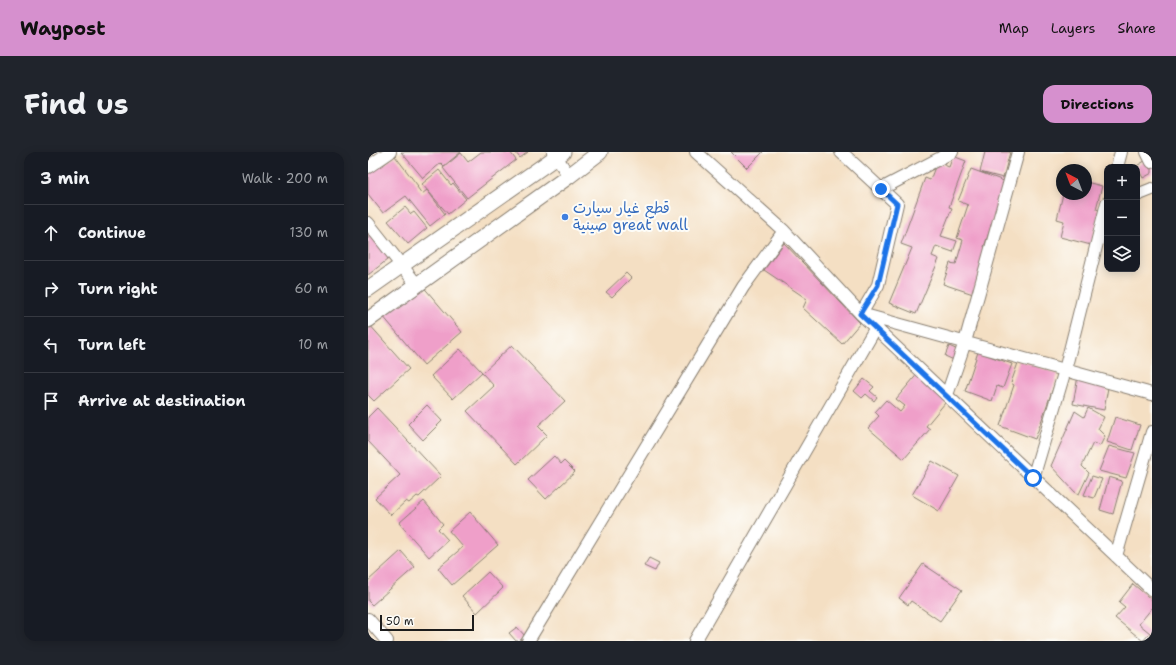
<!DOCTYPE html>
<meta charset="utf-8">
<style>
body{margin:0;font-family:"Shantell Sans","Playpen Sans Arabic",sans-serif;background:#20242c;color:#f1f3f6}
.controls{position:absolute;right:12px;top:12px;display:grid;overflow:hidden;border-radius:8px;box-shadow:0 2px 10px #0003}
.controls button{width:36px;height:36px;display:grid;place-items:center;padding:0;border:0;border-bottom:1px solid #363941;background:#171b24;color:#f1f3f6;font:20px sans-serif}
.compass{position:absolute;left:688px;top:12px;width:36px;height:36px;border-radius:50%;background:#171b24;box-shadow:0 2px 10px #0003;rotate:318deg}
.scale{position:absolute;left:12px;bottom:10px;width:94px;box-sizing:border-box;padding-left:4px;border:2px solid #1c1c1c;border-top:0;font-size:11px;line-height:14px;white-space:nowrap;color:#1c1c1c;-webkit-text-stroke:3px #fdfcf7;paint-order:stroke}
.stop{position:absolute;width:12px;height:12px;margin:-9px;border:3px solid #1a73e8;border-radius:50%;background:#fff}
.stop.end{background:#1a73e8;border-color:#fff;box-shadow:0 1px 4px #0008}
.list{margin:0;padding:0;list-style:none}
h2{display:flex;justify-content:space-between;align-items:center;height:52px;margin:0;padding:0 16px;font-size:17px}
h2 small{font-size:13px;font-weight:400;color:#9ea1a6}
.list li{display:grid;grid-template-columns:26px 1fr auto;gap:12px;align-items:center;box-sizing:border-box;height:56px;padding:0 16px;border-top:1px solid #363941}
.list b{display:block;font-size:15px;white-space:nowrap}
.list em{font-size:13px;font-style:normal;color:#9ea1a6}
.icon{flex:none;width:22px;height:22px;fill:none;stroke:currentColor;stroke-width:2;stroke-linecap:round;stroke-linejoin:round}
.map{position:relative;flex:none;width:784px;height:489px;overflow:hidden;border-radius:12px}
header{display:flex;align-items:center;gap:24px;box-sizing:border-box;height:56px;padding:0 20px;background:#d690ce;color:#111}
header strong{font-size:19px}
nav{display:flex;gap:22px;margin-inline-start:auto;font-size:14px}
.intro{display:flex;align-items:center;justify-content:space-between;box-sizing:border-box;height:96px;padding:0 24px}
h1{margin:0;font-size:28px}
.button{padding:10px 18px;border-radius:12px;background:#d690ce;color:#111;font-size:14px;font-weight:700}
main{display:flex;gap:24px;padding:0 24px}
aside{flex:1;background:#171b24;border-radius:12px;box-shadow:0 2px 10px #0003}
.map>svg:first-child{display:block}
</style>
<header>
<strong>Waypost</strong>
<nav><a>Map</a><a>Layers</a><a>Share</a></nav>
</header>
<div class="intro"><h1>Find us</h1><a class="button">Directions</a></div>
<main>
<aside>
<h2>3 min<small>Walk · 200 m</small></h2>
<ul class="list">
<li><svg class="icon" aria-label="ahead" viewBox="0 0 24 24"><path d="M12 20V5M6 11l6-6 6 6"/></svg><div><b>Continue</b></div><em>130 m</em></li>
<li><svg class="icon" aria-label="right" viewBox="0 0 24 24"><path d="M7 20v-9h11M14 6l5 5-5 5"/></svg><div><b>Turn right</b></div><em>60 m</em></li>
<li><svg class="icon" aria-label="left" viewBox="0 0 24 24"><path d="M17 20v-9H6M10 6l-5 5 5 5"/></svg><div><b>Turn left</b></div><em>10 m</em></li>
<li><svg class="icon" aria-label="arrive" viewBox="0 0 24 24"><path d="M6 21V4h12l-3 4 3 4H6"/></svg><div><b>Arrive at destination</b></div></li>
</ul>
</aside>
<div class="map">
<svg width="784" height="489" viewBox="0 0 784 489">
<rect width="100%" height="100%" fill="#fdfcf7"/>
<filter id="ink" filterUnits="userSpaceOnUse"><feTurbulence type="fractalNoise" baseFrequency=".025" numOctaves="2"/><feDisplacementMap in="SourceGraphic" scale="8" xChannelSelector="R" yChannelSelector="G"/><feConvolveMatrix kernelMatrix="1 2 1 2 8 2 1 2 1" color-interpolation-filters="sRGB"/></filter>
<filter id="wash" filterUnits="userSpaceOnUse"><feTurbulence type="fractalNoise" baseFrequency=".012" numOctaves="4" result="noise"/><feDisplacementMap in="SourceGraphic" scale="16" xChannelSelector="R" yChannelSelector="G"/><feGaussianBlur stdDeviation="0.9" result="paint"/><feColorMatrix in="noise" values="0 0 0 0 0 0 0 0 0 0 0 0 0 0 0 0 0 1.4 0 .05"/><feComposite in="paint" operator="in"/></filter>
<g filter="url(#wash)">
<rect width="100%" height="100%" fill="#f4dfc3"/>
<g id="blocks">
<path fill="#ef9fc9" d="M 33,0 L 93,0 L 76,14 L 73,11 L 55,26 Z
M 113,0 L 142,0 L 148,8 L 99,46 L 75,16 L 93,1 L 100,10 Z
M 147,0 L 160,0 L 152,6 Z
M 363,0 L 395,0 L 379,16 Z
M 617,0 L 642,0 L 635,26 L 612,20 Z
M 27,4 L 50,34 L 49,35 L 54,42 L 59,38 L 77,62 L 62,74 L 38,44 L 15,61 L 0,42 L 0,21 L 14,10 L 15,13 Z
M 585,4 L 598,9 L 581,55 L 584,56 L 573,84 L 589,89 L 585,100 L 568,94 L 564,104 L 571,107 L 548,162 L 521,151 L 544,96 L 533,92 L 557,26 L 562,28 L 569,10 L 581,15 Z
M 780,7 L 784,15 L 784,21 L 775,26 L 769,15 L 767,15 Z
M 603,17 L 636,29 L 634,32 L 645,36 L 631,50 L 616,95 L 619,96 L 605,142 L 575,132 L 582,111 L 588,112 L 595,88 L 589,86 L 600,53 L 590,49 Z
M 71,18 L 83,33 L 85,31 L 98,47 L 80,62 L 54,32 Z
M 718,30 L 734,34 L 728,57 L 732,58 L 723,93 L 692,85 L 696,69 L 689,67 L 695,42 L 704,44 L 705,42 L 718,42 Z
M 37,55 L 43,62 L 46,60 L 59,76 L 40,92 L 20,69 Z
M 0,73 L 24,104 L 0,123 Z
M 416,91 L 492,171 L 474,192 L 435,156 L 439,147 L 396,118 Z
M 258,121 L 263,126 L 244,145 L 238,140 Z
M 47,125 L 94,180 L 56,213 L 9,157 Z
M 0,171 L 41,217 L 6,249 L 0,243 Z
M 144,193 L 197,249 L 170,274 L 179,283 L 149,312 L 99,259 L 126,234 L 114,221 Z
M 581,194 L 592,199 L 588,209 L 577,204 Z
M 92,197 L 114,220 L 85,247 L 63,224 Z
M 610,200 L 644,212 L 635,236 L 629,234 L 624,249 L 597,239 Z
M 651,208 L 690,222 L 667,287 L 632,274 L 646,233 L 643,231 Z
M 552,219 L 582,245 L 558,274 L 562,277 L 536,307 L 500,276 L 511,264 L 507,260 L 518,248 L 532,260 L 537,254 L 528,247 Z
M 710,224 L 741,230 L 736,258 L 705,252 Z
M 496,227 L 506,235 L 502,239 L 509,245 L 506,249 L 498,242 L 494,246 L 486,239 Z
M 59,253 L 74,269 L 55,288 L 40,272 Z
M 9,256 L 73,324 L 51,345 L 49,344 L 41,351 L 38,349 L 23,363 L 7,346 L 32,323 L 0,289 L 0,265 Z
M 720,256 L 736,265 L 730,277 L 737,284 L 732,294 L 725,291 L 724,293 L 714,314 L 721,321 L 711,342 L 707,340 L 683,314 L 707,259 L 716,265 Z
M 747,265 L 772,273 L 764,298 L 739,290 Z
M 741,294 L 767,301 L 758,326 L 731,319 Z
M 186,304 L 193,312 L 196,309 L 207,320 L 178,347 L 160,328 Z
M 564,309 L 591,324 L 571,359 L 544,343 Z
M 724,324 L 734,327 L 726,346 L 716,343 Z
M 741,325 L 754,329 L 745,362 L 732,358 Z
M 56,349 L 75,372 L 70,377 L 80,388 L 61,405 L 31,371 Z
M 102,360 L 130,393 L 84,433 L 70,416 L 95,395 L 81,379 Z
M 33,399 L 47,415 L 4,453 L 0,449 L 0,429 Z
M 281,406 L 291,411 L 287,419 L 276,414 Z
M 555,412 L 594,438 L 572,469 L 543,449 L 540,453 L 531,446 Z
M 120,420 L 135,436 L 109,461 L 94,444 Z
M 765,432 L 784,448 L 784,456 L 771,472 L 782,481 L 775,489 L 747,466 L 757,455 L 751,450 Z
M 149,475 L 157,484 L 151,489 L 148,489 L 141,481 Z"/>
</g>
</g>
<g filter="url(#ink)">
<use href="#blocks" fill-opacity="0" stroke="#887e70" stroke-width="1"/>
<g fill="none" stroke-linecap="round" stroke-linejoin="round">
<g stroke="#887e70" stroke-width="14">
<path id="minor" d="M 185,0 L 201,24
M 328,0 L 416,79 L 493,162 L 784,438
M 473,0 L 529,52 L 510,133 L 493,162 L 784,242
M 779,0 L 784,10
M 0,15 L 22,0
M 749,15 L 753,0
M 513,37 L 584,0
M 769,43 L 784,37
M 0,71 L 49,133
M 579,243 L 597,190 L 650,0
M 665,326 L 697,218 L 739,51
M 748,404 L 784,280
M 0,467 L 19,489
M 160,489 L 375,135 L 416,79
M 327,489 L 511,170"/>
</g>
<g stroke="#887e70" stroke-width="17">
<path id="tertiary" d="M 0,137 L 195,0
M 0,168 L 201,24 L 232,0"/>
</g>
<use href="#minor" stroke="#fff" stroke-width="12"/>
<use href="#tertiary" stroke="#fff" stroke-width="15"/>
</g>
</g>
<g fill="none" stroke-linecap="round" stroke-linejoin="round" filter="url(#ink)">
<path stroke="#1a73e8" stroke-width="5" d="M 513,37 L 529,52 L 510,133 L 492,162 L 665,326"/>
</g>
<circle fill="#3f7fe0" stroke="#fdfcf7" stroke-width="1.5" cx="197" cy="65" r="4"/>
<g text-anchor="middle" stroke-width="4" stroke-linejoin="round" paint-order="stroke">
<g font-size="15" fill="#366cbe" stroke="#fdfcf7" text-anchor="start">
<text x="205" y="61">قطع غيار سيارت<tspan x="205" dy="17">صينية great wall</tspan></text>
</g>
</g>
</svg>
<div class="controls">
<button>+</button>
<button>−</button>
<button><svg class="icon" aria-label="layers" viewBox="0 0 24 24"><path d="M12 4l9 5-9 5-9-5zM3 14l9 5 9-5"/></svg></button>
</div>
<svg class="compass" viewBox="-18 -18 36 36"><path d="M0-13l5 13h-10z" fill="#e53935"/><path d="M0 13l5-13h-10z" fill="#9ea1a6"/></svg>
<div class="scale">50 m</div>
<div class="stop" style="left:665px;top:326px"></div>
<div class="stop end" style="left:513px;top:37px"></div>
</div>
</main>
